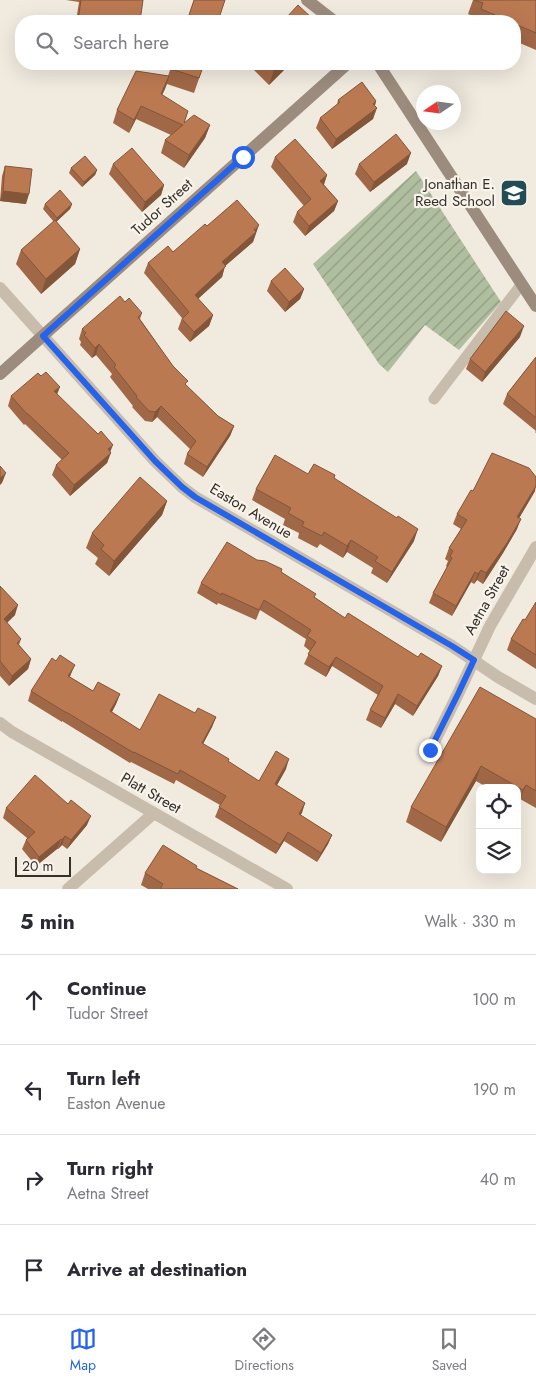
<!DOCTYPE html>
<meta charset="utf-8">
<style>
body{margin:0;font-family:Jost,sans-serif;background:#f2f2f3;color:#2b2b33}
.controls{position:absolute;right:15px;bottom:15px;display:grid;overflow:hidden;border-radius:10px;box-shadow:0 5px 20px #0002}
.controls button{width:45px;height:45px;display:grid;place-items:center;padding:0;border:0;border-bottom:1px solid #e1e1e2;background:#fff;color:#2b2b33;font:25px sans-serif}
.compass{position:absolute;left:416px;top:85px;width:45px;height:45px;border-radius:50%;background:#fff;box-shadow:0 5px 20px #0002;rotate:257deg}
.scale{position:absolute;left:15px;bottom:12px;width:56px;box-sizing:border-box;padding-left:5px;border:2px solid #362f2a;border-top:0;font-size:14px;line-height:18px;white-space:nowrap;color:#362f2a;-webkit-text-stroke:4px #f8f4eb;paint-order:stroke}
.stop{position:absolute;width:15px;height:15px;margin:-11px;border:4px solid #2563eb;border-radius:50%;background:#fff}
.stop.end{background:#2563eb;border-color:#fff;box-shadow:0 1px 5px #0008}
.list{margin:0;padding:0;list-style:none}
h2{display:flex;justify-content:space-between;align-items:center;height:65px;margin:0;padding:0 20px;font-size:21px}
h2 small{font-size:16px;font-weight:400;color:#7c7c81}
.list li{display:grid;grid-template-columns:32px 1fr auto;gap:15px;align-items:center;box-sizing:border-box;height:90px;padding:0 20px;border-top:1px solid #e1e1e2}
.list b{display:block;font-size:19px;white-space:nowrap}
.list p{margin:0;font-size:16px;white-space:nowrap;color:#7c7c81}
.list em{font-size:16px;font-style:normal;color:#7c7c81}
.icon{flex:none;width:28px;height:28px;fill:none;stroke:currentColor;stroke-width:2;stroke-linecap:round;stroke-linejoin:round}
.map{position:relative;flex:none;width:536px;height:889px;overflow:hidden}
.search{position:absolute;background:#fff;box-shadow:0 5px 20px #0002;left:15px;right:15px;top:15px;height:55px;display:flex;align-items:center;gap:12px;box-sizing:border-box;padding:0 18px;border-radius:20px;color:#7c7c81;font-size:19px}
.sheet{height:425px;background:#fff}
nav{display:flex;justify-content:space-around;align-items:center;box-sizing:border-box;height:70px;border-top:1px solid #e1e1e2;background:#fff;font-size:14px;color:#7c7c81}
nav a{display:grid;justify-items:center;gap:2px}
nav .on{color:#2563eb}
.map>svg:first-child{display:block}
</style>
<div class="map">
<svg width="536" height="889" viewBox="0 0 536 889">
<defs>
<pattern id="garden-furrows" width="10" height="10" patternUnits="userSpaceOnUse" patternTransform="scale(1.25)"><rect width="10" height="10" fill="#b0bea0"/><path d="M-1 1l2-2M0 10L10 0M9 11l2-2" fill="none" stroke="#909b83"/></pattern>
</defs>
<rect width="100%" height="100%" fill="#f1eadf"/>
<path fill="url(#garden-furrows)" d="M 416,171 L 501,302 L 459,350 L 425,325 L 388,372 L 379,364 L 313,264 Z"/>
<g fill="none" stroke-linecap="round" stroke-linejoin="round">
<path stroke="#c8bcac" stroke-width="11" d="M 434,399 L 521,285"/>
<path stroke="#c8bcac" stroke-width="12" d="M 0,288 L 155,461 L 182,487 L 195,497 L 452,646 L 498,677 L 536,699
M 0,723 L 12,732 L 287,889
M 430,750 L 458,694 L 490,626 L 536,547
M 68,889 L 154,813"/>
<path stroke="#9b8c7d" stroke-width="12" d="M 307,0 L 334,21
M 378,64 L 536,306
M 0,374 L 347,64"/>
</g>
<path fill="#a16847" d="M 66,0 L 143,0 L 140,21 L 76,21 L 79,2 Z
M 473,0 L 536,0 L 536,50 L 515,41 L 515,21 L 476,21 L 477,18 L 468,14 Z
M 172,64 L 204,64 L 194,93 L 167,84 L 162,95 L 184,123 L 210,125 L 205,138 L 184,168 L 161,153 L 165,140 L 171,135 L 136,119 L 129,133 L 113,123 L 117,110 L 168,76 Z
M 253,64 L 290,64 L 269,85 L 252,68 Z
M 338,100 L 376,101 L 375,106 L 373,119 L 332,149 L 316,128 L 320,118 L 337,105 Z
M 275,157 L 327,175 L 324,185 L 338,201 L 334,211 L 305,236 L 293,222 L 297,212 L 304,206 L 271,167 Z
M 113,164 L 164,185 L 161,195 L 142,212 L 109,174 Z
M 359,164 L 407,164 L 370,192 L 355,174 Z
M 5,166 L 26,204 L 0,201 L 2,176 Z
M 71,168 L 97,170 L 95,175 L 82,187 L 69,173 Z
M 45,204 L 72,204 L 70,209 L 56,222 L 80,249 L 75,264 L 41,294 L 16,264 L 21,250 L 54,222 L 43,209 Z
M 207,226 L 256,232 L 253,242 L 225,266 L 222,277 L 198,299 L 213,315 L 209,326 L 190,342 L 178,329 L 182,318 L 144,273 L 148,263 L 173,252 Z
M 271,281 L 304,289 L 300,299 L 285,312 L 267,291 Z
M 125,302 L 142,313 L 140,319 L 186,385 L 218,416 L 234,426 L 230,436 L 203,477 L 184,464 L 187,454 L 190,449 L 157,417 L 152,422 L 145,421 L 132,407 L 133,406 L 110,377 L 112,374 L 96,355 L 92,358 L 80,345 L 81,342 L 79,339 L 82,329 Z
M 520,337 L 482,382 L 466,369 L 470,359 Z
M 536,357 L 536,433 L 535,432 L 536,431 L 503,404 L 507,394 Z
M 57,394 L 110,452 L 107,463 L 70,496 L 52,475 L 56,465 L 62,460 L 25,424 L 24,425 L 8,406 L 11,396 Z
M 308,474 L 334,478 L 414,541 L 387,583 L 371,573 L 373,568 L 347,552 L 343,558 L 320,544 L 317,548 L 298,538 L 299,533 L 283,525 L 285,519 L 252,500 L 256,489 Z
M 473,491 L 535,491 L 519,518 L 517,529 L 503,553 L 483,584 L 477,580 L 474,584 L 471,582 L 452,616 L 429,603 L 433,593 L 447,567 L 446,566 L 448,561 L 445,559 L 449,548 L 461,529 L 453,524 L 457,514 Z
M 167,501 L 162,515 L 109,576 L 95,564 L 98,558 L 86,548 L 92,533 Z
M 257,560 L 281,572 L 314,597 L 345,618 L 418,657 L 442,666 L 438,676 L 413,716 L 395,704 L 381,728 L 366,720 L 370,710 L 378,695 L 332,666 L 326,677 L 304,664 L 310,651 L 304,646 L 306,639 L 260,610 L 256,620 L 218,603 L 217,605 L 197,593 L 201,583 Z
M 0,586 L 15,615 L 7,623 L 21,639 L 19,645 L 31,659 L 28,669 L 9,686 L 0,676 Z
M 536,602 L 536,669 L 507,650 L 511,639 L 525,620 Z
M 71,674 L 70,677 L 93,691 L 120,694 L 116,704 L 112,712 L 140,730 L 195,713 L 216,717 L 212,727 L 203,744 L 228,762 L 259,781 L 286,769 L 277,785 L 305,803 L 300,815 L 332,835 L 328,844 L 317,862 L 284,841 L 276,854 L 215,817 L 220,805 L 176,780 L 174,784 L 131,762 L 130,763 L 62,721 L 62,722 L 28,701 L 31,691 Z
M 536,719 L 536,808 L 520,799 L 517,804 L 517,788 L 488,788 L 476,781 L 441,842 L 406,822 L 411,807 Z
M 6,808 L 87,825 L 67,849 L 62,845 L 58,849 L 57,849 L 36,866 L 22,849 L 26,840 L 27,838 L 3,818 Z
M 196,868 L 238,889 L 148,889 L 141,885 L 145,873 Z"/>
<path fill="#835539" d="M 281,64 L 290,64 L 269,85 L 274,70 Z
M 169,76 L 165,89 L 156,107 L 161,94 Z
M 376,101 L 373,111 L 377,108 L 373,119 L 332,149 L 336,139 Z
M 141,106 L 136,119 L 129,133 L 134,120 Z
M 210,125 L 205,138 L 184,168 L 189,155 Z
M 411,153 L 407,164 L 370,192 L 374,182 Z
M 97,170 L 95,175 L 82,187 L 84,182 Z
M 327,175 L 323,186 L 320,181 Z
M 164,185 L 161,195 L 142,212 L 145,202 Z
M 3,191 L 29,194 L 26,204 L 0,201 Z
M 338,201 L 334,211 L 305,236 L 309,226 Z
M 72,204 L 70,209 L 55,223 L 57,218 Z
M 259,225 L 253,242 L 225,266 L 222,277 L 191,305 L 195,295 L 222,262 Z
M 80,249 L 75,264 L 41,294 L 46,279 Z
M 304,289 L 300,299 L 285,312 L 289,302 Z
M 213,315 L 209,326 L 190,342 L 194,332 Z
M 524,326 L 520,337 L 482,382 L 485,372 Z
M 99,344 L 96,355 L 92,358 L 95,348 Z
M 60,387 L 56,397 L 54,391 Z
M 161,406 L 157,417 L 152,422 L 155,412 Z
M 234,426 L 230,436 L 203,477 L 207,467 Z
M 113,445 L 109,455 L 111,453 L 107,463 L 70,496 L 74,485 L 108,449 Z
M 6,473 L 2,483 L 0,485 L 0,478 Z
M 536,486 L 535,491 L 514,527 L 517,517 Z
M 167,501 L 162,515 L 109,576 L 114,561 Z
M 521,519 L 517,529 L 503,553 L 483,584 L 486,573 Z
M 418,529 L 414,541 L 387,583 L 392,572 Z
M 351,540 L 347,552 L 343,558 L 347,546 Z
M 481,570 L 477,580 L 474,584 L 478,574 Z
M 475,572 L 471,582 L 452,616 L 456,606 Z
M 18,605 L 15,615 L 0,629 L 4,619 Z
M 336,657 L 332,666 L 326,677 L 329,667 Z
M 31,659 L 28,669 L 9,686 L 12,676 Z
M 75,665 L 71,674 L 65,685 L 68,676 Z
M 442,666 L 438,676 L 413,716 L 417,706 Z
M 120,694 L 116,704 L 107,721 L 110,711 Z
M 398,694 L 395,704 L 381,728 L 385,718 Z
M 216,717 L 212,727 L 198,753 L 202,743 Z
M 289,759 L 286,769 L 272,794 L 275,784 Z
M 481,766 L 476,781 L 441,842 L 446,827 Z
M 526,785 L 520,799 L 517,804 L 523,790 Z
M 305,803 L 302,813 L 295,824 L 299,814 Z
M 91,816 L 87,825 L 67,849 L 71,840 Z
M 288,832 L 284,841 L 276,854 L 280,845 Z
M 332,835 L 328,844 L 317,862 L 321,853 Z
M 65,836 L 62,845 L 58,849 L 62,840 Z
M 61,839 L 57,849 L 36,866 L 39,857 Z"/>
<path fill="#bb7952" stroke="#835539" d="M 81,0 L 143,0 L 140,21 L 78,21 Z
M 194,0 L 225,0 L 218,21 L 187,21 Z
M 474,0 L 536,0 L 536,33 L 515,24 L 515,21 L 509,21 L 481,9 L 483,3 Z
M 298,5 L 315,21 L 288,21 L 286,18 Z
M 173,64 L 204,64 L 199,78 L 171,69 Z
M 268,64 L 281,64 L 274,70 Z
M 136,71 L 169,76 L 161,94 L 188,111 L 184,123 L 194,115 L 210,125 L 189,155 L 165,140 L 183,125 L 141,106 L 134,120 L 117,110 Z
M 362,82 L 376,101 L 373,104 L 377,108 L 336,139 L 320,118 L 340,102 L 338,100 Z
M 396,134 L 411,153 L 374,182 L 359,164 Z
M 295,139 L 327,175 L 320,181 L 338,201 L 309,226 L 297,212 L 311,199 L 275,157 Z
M 132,148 L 164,185 L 145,202 L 113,164 Z
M 85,156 L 97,170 L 84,182 L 71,168 Z
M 5,166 L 32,169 L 29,194 L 3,191 Z
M 60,190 L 72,204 L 57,218 L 45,204 Z
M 237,200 L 259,225 L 254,229 L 256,232 L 222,262 L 226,266 L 195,295 L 213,315 L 194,332 L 182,319 L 189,312 L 148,263 L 168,246 L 173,252 L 205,224 L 207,226 Z
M 55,220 L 80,249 L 46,279 L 21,250 Z
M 285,268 L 304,289 L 289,302 L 271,281 Z
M 120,296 L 125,302 L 129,298 L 142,313 L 138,317 L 173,366 L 188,381 L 185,384 L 218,416 L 234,426 L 207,467 L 187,454 L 196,441 L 161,406 L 155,412 L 149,411 L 136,397 L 137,396 L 114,367 L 116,365 L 99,344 L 95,348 L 84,335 L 86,333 L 82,329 Z
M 506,311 L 524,326 L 485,372 L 470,359 Z
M 536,357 L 536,418 L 507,394 Z
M 46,372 L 60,387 L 54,391 L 98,434 L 101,431 L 113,445 L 108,449 L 111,453 L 74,485 L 56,465 L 69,453 L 28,414 L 27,414 L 11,396 L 38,373 L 41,376 Z
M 492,453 L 529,468 L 536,477 L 536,486 L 517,517 L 521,519 L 507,543 L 486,573 L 481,570 L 478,574 L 475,572 L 456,606 L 433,593 L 452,558 L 450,556 L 453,551 L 449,548 L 467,520 L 457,514 L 471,490 L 473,491 Z
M 275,455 L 308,474 L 314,464 L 335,475 L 334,478 L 397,518 L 398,516 L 418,529 L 392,572 L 375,561 L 378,557 L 351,540 L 347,546 L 324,532 L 322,536 L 302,526 L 304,522 L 288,513 L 291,508 L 256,489 Z
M 0,466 L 6,473 L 0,478 Z
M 140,477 L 167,501 L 114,561 L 101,549 L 104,545 L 92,533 Z
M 227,542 L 257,560 L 265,561 L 282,569 L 281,572 L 316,594 L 314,597 L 345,618 L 348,613 L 418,657 L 421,653 L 442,666 L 417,706 L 398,694 L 385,718 L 370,710 L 383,686 L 336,657 L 329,667 L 308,654 L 316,642 L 307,636 L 311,630 L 264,600 L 259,610 L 222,593 L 221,595 L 201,583 Z
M 0,586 L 18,605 L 4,619 L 21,639 L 17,643 L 31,659 L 12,676 L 0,661 Z
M 536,602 L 536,655 L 511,639 L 523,619 L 525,620 Z
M 60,655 L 75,665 L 68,676 L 93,691 L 98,682 L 120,694 L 110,711 L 140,730 L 159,694 L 195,713 L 198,708 L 216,717 L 202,743 L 229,759 L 228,761 L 259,781 L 276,751 L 289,759 L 275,784 L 305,803 L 299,814 L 332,835 L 321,853 L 288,832 L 280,845 L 219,807 L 226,796 L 180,770 L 178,774 L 134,752 L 134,753 L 66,712 L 65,712 L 31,691 L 52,658 L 56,661 Z
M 480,687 L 536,719 L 536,791 L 526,785 L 523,790 L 481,766 L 446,827 L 411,807 Z
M 35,775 L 68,804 L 71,800 L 91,816 L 71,840 L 65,836 L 62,840 L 61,839 L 39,857 L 26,840 L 35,832 L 6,808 Z
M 163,845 L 197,866 L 196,868 L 238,889 L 160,889 L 163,884 L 145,873 Z"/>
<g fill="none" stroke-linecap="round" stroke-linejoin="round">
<path stroke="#2563eb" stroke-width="6" d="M 243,157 L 43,336 L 155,461 L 182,487 L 195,497 L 452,646 L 474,660 L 458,694 L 430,750"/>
</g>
<defs>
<g id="school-square" transform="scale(1.4375)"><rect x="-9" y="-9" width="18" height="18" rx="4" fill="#234b54" stroke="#f8f4eb"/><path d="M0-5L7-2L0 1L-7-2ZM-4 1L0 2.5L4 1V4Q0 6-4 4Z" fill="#fff"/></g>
</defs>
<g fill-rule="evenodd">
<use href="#school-square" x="514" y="193"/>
</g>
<g text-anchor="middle" stroke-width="4.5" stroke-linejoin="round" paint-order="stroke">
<g font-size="15" fill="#362f2a" stroke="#f8f4eb" text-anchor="end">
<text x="495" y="189">Jonathan E.<tspan x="495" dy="17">Reed School</tspan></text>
</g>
<g font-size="15" fill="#362f2a" stroke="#f8f4eb">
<text transform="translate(162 207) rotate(-42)" y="5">Tudor Street</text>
<text transform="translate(251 511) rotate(31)" y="5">Easton Avenue</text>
<text transform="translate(487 600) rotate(-61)" y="5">Aetna Street</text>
<text transform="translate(151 793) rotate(30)" y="5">Platt Street</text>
</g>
</g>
</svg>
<div class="controls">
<button><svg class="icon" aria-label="locate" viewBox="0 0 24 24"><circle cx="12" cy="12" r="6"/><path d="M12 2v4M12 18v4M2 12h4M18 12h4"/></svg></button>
<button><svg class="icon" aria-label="layers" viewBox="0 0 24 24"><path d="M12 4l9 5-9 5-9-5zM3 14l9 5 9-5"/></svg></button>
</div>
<svg class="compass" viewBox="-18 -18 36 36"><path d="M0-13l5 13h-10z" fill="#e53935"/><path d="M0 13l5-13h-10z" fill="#7c7c81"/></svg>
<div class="scale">20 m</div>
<div class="stop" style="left:243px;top:157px"></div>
<div class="stop end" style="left:430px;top:750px"></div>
<div class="search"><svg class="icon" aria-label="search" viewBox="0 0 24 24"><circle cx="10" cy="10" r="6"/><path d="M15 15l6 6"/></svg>Search here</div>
</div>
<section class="sheet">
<h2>5 min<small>Walk · 330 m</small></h2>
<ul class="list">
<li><svg class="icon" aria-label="ahead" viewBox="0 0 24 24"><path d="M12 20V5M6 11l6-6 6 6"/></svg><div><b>Continue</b><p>Tudor Street</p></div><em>100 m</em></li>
<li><svg class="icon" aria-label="left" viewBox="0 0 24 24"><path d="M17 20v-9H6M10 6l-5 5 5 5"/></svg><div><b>Turn left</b><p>Easton Avenue</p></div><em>190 m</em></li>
<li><svg class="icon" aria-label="right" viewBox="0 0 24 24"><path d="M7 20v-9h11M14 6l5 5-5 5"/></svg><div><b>Turn right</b><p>Aetna Street</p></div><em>40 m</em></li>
<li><svg class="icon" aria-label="arrive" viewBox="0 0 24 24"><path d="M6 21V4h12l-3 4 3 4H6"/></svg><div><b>Arrive at destination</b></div></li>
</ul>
</section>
<nav>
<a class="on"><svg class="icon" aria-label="map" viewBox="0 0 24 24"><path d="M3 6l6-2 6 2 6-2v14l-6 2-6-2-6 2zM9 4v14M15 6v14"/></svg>Map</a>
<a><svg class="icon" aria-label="directions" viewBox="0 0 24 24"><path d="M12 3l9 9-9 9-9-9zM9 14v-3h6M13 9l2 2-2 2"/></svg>Directions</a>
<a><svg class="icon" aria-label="saved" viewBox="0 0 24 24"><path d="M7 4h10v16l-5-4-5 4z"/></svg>Saved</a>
</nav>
